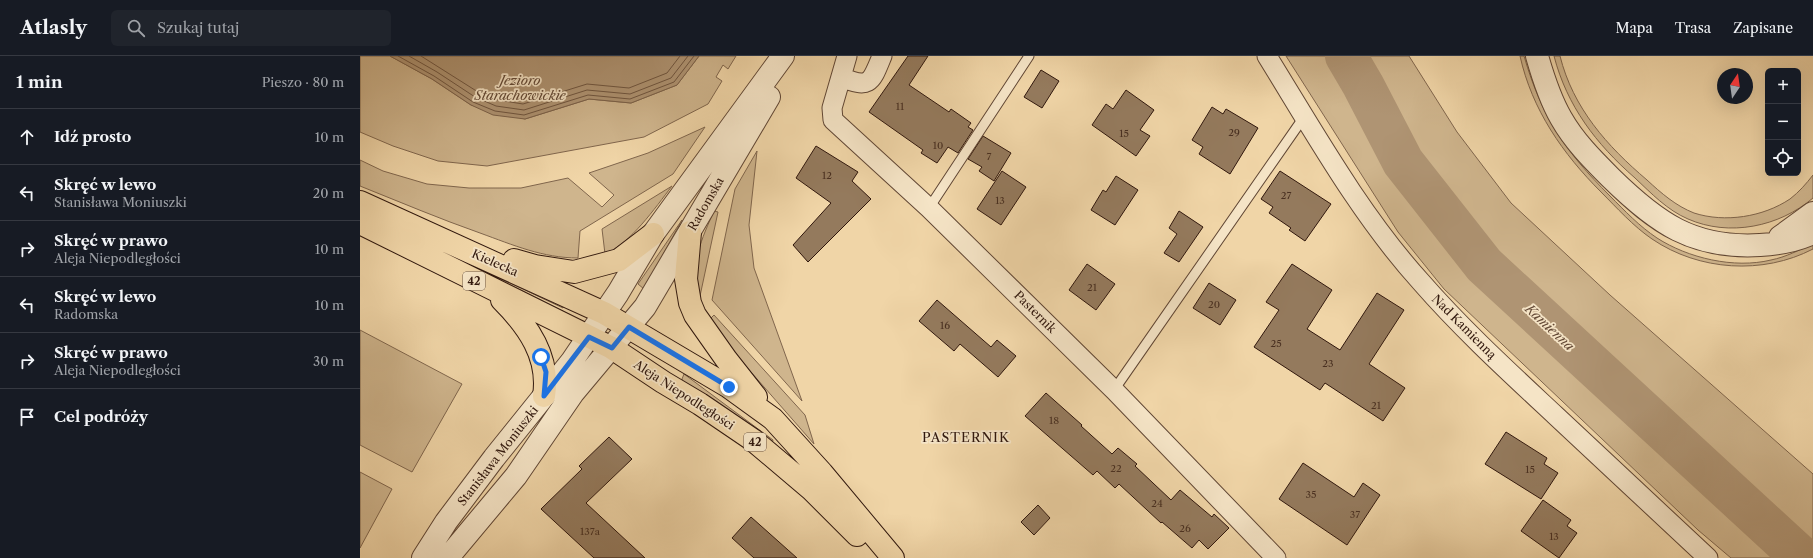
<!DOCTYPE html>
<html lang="pl">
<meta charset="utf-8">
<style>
body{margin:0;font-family:"Libre Caslon Text",serif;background:#20242c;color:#f1f3f6}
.controls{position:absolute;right:12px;top:12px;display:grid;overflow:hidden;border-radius:6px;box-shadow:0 4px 16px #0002}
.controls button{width:36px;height:36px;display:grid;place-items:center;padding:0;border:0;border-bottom:1px solid #363941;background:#171b24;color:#f1f3f6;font:20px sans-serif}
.compass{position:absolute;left:1357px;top:12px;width:36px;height:36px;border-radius:50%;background:#171b24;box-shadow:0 4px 16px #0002;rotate:13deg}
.stop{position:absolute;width:12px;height:12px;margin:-9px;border:3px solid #1a73e8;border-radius:50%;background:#fff}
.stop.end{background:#1a73e8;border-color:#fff;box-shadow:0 1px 4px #0008}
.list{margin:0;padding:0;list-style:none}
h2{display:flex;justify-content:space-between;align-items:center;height:52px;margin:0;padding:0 16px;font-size:17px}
h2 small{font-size:13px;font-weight:400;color:#9ea1a6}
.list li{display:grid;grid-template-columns:26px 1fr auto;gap:12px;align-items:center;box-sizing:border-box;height:56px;padding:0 16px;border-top:1px solid #363941}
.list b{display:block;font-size:15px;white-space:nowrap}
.list p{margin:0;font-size:13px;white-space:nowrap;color:#9ea1a6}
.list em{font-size:13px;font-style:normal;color:#9ea1a6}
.icon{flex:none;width:22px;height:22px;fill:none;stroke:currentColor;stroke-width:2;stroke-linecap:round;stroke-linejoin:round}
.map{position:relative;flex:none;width:1453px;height:502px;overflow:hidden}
header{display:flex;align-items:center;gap:24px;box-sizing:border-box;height:56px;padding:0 20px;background:#171b24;border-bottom:1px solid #363941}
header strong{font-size:19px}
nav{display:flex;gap:22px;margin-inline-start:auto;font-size:14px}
.search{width:280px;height:36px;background:#20242c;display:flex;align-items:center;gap:10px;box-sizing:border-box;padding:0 14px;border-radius:6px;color:#9ea1a6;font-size:15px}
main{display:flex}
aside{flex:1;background:#171b24}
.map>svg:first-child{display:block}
</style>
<header>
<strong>Atlasly</strong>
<div class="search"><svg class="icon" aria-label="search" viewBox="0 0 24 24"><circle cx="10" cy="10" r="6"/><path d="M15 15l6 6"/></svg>Szukaj tutaj</div>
<nav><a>Mapa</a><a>Trasa</a><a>Zapisane</a></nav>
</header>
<main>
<aside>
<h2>1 min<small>Pieszo · 80 m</small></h2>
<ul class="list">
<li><svg class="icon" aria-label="ahead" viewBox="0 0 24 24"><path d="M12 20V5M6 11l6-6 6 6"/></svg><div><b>Idź prosto</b></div><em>10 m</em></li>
<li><svg class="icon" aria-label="left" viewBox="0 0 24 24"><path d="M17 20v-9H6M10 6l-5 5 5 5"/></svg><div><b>Skręć w lewo</b><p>Stanisława Moniuszki</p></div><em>20 m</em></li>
<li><svg class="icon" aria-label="right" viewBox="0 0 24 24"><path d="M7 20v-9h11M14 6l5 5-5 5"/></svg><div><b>Skręć w prawo</b><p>Aleja Niepodległości</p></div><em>10 m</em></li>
<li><svg class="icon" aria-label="left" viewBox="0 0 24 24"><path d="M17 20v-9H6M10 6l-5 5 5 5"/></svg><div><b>Skręć w lewo</b><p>Radomska</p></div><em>10 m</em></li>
<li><svg class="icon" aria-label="right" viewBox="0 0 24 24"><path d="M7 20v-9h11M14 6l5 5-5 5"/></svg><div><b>Skręć w prawo</b><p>Aleja Niepodległości</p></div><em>30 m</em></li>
<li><svg class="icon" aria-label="arrive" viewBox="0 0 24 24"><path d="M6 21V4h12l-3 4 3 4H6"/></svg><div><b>Cel podróży</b></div></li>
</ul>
</aside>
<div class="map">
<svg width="1453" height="502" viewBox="0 0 1453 502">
<rect width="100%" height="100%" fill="#f0d5a7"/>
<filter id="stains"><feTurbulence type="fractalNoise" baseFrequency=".005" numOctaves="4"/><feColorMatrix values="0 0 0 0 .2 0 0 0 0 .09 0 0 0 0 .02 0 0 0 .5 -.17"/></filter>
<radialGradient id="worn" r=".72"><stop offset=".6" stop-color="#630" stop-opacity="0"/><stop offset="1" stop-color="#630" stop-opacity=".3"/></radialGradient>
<path fill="#cfb58d" stroke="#80664d" d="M 0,0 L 30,0 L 72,23 L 111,49 L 165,63 L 229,43 L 271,47 L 317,29 L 339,0 L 376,0 L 368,13 L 363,9 L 356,21 L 362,25 L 348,48 L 284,81 L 127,110 L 78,105 L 33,90 L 0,76 Z
M 926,0 L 1049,0 L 1097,76 L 1151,147 L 1250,239 L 1453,418 L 1453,502 L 1371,502 L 1338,474 L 1084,233 L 1038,176 Z
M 1160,0 L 1164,0 C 1182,62 1205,95 1250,140 C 1265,155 1279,170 1297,182 C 1328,202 1374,213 1411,204 C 1426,201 1439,194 1453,188 L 1453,193 C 1403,219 1339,215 1292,183 C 1273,170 1257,152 1241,136 C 1203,98 1172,54 1160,0 Z
M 1194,0 L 1200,0 C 1213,52 1247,90 1287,124 C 1301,137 1316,150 1334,157 C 1365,167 1403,161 1430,143 C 1439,136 1446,128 1453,119 L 1453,142 C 1419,171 1369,181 1328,163 C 1307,154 1291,137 1275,122 C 1236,88 1207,50 1194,0 Z
M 345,71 L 313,118 L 220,175 L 218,202 C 183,202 153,189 120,177 C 80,163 40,146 0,130 L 0,104 L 23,115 L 67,128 L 109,132 L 161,132 L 208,122 L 242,151 L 254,139 L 229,117 L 288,97 Z
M 397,95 L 389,169 L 394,212 L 442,345 L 352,244 L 375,133 Z
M 312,130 C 295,152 271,187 245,198 L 242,173 Z
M 354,155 L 358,156 L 340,240 C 327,213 343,180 354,155 Z
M 322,164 L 284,233 L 278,228 Z
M 48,179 L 204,247 L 203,252 Z
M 354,259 L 445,359 L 454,388 L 369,291 L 349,264 Z
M 0,274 L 102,328 L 52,416 L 0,389 Z
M 324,318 L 413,384 L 412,388 L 323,327 L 322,323 Z
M 0,416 L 32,433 L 0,492 Z"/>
<path fill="#af9473" stroke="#7c624a" d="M 30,0 L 339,0 L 317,29 L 271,47 L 229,43 L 165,63 L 133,59 L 111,49 L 72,23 Z"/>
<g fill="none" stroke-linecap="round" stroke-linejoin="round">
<path stroke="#705640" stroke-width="1" d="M 38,0 L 74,20 L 113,46 L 135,55 L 164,59 L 228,39 L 270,43 L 314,26 L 334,0
M 49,0 L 77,16 L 115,41 L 136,50 L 164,54 L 227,34 L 270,38 L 311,22 L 328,0
M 61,0 L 118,36 L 138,44 L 163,48 L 227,28 L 269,32 L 307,17 L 320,0"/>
<path stroke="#af9473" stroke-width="42" d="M 986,0 L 1003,29 L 1043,106 L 1124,209 L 1442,502"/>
</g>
<path fill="#947a5d" stroke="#30170d" d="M 548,0 L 568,0 L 549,29 L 589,56 L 591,53 L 611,67 L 608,71 L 613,74 L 598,97 L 588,91 L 577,107 L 561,97 L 563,94 L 509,56 Z
M 681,14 L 699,25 L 682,52 L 664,41 Z
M 766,34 L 794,54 L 780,74 L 790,80 L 776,100 L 732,69 L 746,48 L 753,53 Z
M 852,51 L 863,58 L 866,53 L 898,72 L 870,118 L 839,98 L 843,91 L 832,84 Z
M 623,80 L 651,97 L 634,125 L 619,115 L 622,111 L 608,103 Z
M 456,90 L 498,116 L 492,125 L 511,143 L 448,206 L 433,189 L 471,147 L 436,122 Z
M 642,115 L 666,131 L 641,169 L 617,153 Z
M 920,115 L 971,148 L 945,185 L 929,174 L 931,172 L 909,157 L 913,151 L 901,143 Z
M 756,120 L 778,134 L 755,169 L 731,154 L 743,134 L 746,136 Z
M 819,155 L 843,171 L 819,206 L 804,197 L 817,178 L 809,172 Z
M 727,208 L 755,228 L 736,254 L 709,234 Z
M 932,208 L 972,234 L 947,273 L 980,294 L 1017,237 L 1044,254 L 1009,308 L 1045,332 L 1023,365 L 965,327 L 960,334 L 894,291 L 919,254 L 906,246 Z
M 849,227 L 876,244 L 860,269 L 833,252 Z
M 577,244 L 631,291 L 637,284 L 656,300 L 638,321 L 600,288 L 594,295 L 559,265 Z
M 686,337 L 722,369 L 721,370 L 752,398 L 758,392 L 777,408 L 775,410 L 811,444 L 820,434 L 852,461 L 854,458 L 869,472 L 848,493 L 839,484 L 832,492 L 802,466 L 801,467 L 759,428 L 755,432 L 737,415 L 733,419 L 665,360 Z
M 1146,376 L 1187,402 L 1184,408 L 1198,417 L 1181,443 L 1125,408 Z
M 249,381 L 272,403 L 226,447 L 285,502 L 234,502 L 181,453 L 222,413 L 219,410 Z
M 943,407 L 994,441 L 1003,427 L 1020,439 L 987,489 L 919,443 Z
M 1183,444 L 1211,464 L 1207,470 L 1217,477 L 1199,502 L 1161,475 Z
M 678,449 L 690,462 L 674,479 L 661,466 Z
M 391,461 L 437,502 L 394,502 L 372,482 Z"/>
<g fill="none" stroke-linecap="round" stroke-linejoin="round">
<g stroke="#604634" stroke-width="11">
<path id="service" d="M 569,152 L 669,0
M 754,334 L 944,61"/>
</g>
<g stroke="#604634" stroke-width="21">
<path id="minor" d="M 487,0 L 472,52 L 473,64 L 569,152 L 754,334 L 916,502
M 907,0 C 954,76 1001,160 1061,226 C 1102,273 1149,316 1195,359 C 1246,407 1297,454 1348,502
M 481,21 C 510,33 511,27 522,0"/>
</g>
<g stroke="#604634" stroke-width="24">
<path id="tertiary" d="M 1177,0 C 1183,21 1190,43 1201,62 C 1214,85 1232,103 1251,122 C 1297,167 1333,193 1400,189 C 1419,188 1436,185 1453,177
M 1420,181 L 1453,157
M 63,502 L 86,466 L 134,402 L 212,305 L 258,237 L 293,178 L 423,0
M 86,502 L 90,499 L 156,420 L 213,337 L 285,251 L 409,41"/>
</g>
<g stroke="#30170d" stroke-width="24">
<path id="primary" d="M 0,146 L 244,257 L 369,331 L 413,363 L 462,417 L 533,502
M 0,167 L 252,292 L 303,326 L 340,348 L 393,384 L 451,433 L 497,479
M 330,176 L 326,223 L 330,247 L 335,259 L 366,303 L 396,341
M 154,204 L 175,210 L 214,216 L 259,204 L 293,178
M 142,244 C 168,270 190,301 184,340"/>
</g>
<use href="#service" stroke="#f5e4c6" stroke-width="9"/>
<use href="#minor" stroke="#f5e4c6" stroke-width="19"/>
<use href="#tertiary" stroke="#f5e4c6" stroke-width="22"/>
<use href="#primary" stroke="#f0d5a7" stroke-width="22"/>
</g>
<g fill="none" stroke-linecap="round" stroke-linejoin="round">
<path stroke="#1a73e8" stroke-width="5" d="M 181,301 L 186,316 L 184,340 L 229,281 L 252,292 L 269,271 L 369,331"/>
</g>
<g text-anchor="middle" stroke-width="3.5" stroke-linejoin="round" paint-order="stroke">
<g font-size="10" fill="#493021">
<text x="540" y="54">11</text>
<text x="874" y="80">29</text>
<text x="764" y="81">15</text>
<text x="578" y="93">10</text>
<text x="629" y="104">7</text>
<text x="467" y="123">12</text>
<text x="926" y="143">27</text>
<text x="640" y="148">13</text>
<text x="732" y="235">21</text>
<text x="854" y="252">20</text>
<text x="585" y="273">16</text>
<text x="916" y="291">25</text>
<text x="968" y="311">23</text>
<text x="1016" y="353">21</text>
<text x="694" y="368">18</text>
<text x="756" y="416">22</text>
<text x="1170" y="417">15</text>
<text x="951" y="442">35</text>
<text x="797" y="451">24</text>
<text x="995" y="462">37</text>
<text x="825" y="476">26</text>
<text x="230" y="479">137a</text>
<text x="1194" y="484">13</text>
</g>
<g fill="#f5e4c6" stroke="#6b5444" stroke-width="1">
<rect x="103" y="216" width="22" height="18" rx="3"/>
<rect x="384" y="377" width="22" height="18" rx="3"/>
</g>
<g font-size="11" font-weight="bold" fill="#30170d">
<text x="114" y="229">42</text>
<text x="395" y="390">42</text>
</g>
<g font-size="12" fill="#30170d" stroke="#f5e4c6">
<text transform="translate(346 148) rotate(-60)" y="4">Radomska</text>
<text transform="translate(135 207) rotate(24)" y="4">Kielecka</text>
<text transform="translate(675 256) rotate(45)" y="4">Pasternik</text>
<text transform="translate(1104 271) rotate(45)" y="4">Nad Kamienną</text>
<text transform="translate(324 339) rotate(33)" y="4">Aleja Niepodległości</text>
<text transform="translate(138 400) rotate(-52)" y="4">Stanisława Moniuszki</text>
</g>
<g font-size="13" font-style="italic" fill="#634936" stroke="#f5e4c6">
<text x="160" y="29">Jezioro<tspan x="160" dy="15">Starachowickie</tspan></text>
<text transform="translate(1190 271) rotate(43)" y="5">Kamienna</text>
</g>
<g font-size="13" letter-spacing="1" fill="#30170d" stroke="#f5e4c6">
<text x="606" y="386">PASTERNIK</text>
</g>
</g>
<rect width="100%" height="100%" filter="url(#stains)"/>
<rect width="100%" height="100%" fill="url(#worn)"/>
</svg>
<div class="controls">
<button>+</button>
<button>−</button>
<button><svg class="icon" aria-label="locate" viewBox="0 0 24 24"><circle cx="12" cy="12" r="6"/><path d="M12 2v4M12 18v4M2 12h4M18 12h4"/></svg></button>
</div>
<svg class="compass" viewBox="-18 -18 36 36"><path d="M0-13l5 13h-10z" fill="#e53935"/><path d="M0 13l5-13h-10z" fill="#9ea1a6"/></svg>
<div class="stop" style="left:181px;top:301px"></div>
<div class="stop end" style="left:369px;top:331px"></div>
</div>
</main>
